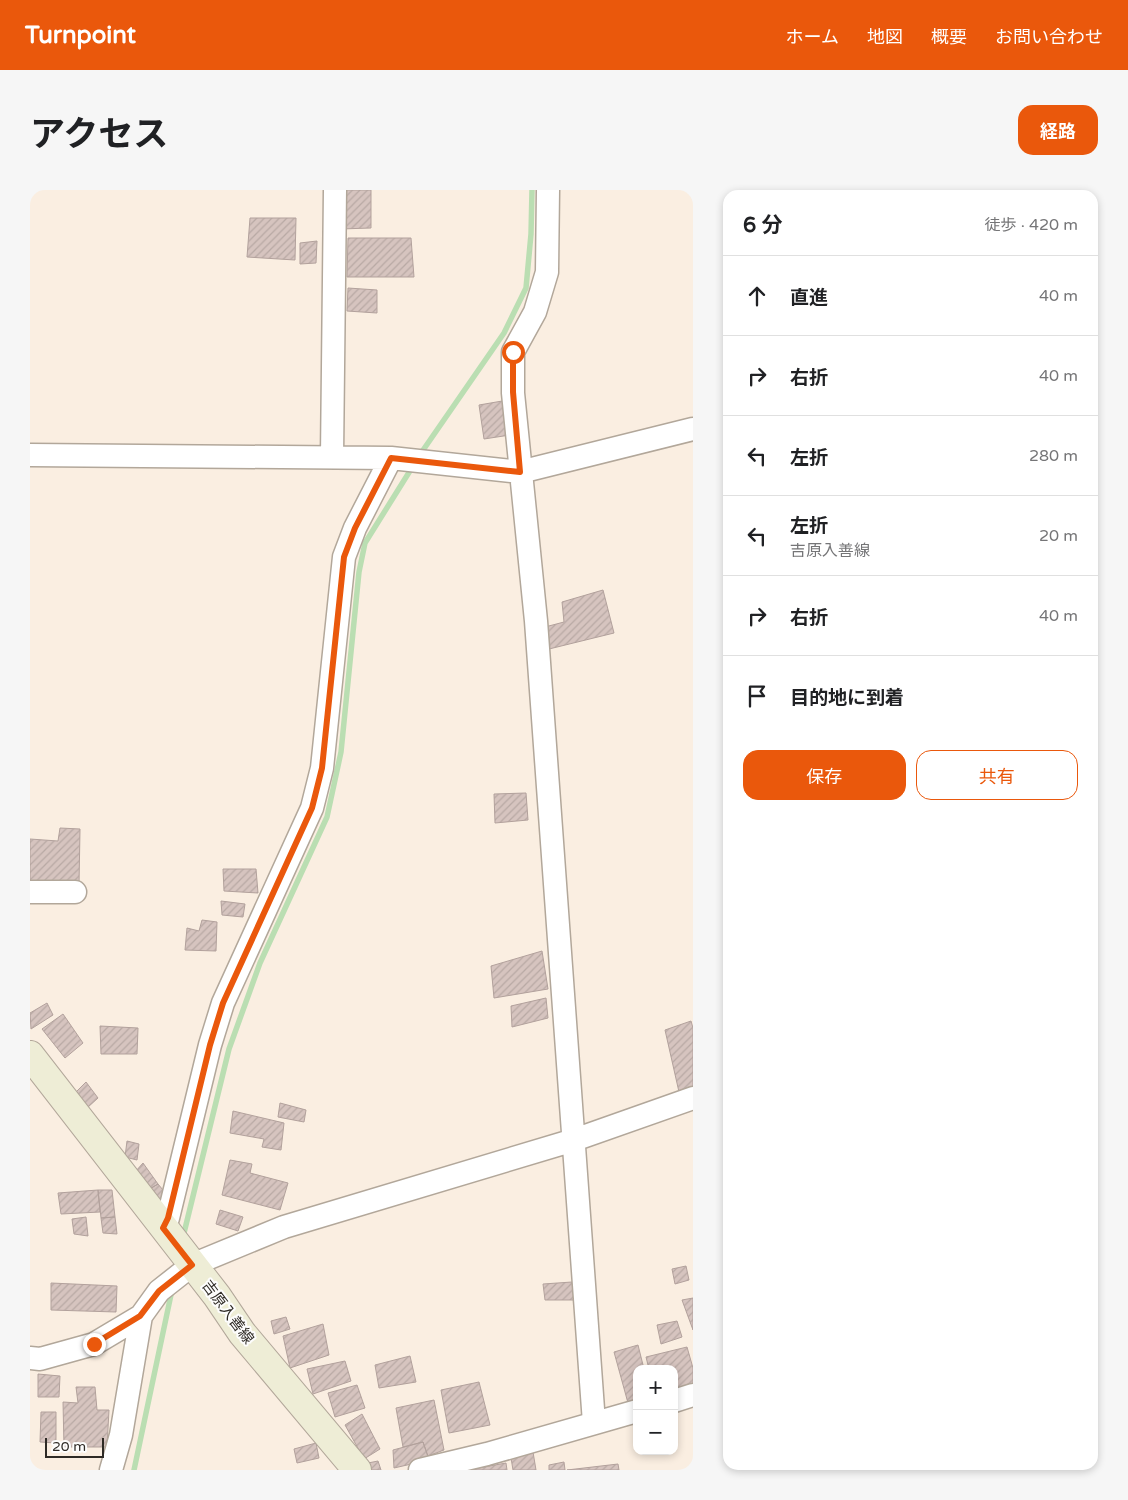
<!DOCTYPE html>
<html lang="ja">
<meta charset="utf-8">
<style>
body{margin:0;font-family:"Varela Round","Noto Sans JP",sans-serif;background:#f6f6f6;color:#202124}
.controls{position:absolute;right:15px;bottom:15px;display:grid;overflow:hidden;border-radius:10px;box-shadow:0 2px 8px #0003}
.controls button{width:45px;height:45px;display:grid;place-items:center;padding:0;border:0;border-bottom:1px solid #e0e0e0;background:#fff;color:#202124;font:25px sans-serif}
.scale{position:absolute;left:15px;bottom:12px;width:59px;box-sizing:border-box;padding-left:5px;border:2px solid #2e2a25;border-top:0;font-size:14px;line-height:18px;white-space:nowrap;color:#2e2a25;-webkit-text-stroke:4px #fdfdfd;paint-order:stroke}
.stop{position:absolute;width:15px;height:15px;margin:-11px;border:4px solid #ea580c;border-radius:50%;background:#fff}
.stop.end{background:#ea580c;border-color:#fff;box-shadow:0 1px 5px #0008}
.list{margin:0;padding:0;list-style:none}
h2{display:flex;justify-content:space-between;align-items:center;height:65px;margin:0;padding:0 20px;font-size:21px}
h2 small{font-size:16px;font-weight:400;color:#757577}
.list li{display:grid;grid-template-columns:32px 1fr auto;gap:15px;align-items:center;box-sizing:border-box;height:80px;padding:0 20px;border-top:1px solid #e0e0e0}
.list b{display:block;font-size:19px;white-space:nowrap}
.list p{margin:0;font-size:16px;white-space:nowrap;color:#757577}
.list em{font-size:16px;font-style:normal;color:#757577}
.actions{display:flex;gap:10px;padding:15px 20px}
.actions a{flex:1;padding:11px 0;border:1px solid #ea580c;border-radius:15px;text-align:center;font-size:18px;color:#ea580c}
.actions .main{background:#ea580c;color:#fff}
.icon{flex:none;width:28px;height:28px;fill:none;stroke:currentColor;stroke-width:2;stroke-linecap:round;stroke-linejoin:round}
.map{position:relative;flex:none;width:663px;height:1280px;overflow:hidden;border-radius:15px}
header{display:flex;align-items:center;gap:30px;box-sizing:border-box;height:70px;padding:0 25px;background:#ea580c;color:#fff}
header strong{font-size:24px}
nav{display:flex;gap:28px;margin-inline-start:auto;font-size:18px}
.intro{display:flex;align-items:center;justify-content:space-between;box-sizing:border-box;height:120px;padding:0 30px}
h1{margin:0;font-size:35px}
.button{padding:12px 22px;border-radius:15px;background:#ea580c;color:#fff;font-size:18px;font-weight:700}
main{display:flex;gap:30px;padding:0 30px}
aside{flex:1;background:#fff;border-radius:15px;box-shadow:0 2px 8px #0003}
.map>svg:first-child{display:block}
</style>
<header>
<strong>Turnpoint</strong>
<nav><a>ホーム</a><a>地図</a><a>概要</a><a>お問い合わせ</a></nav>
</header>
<div class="intro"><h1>アクセス</h1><a class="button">経路</a></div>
<main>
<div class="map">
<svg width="663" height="1280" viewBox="0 0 663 1280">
<defs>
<pattern id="building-hatch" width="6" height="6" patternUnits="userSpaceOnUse" patternTransform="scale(1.25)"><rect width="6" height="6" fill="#d6c4bf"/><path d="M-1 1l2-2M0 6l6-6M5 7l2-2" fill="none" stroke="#b8a9a4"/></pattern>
</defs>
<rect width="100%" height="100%" fill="#faeee1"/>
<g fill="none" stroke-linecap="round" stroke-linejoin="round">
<path stroke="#badeb2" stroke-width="5.5" d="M 389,266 L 474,143 L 496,98 L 501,44 L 502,0
M 153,1047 L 199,859 L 230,773 L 297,627 L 311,562 L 329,382 L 335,353 L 383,276
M 104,1280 L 142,1100"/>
</g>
<path fill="url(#building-hatch)" stroke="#b2a19c" d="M 311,0 L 341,0 L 341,38 L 310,39 Z
M 220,28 L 266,28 L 265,70 L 217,67 Z
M 318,48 L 381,48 L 384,87 L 317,87 Z
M 287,51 L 286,73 L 270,74 L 270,53 Z
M 318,98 L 347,100 L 347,123 L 317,121 Z
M 478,210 L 480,245 L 454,249 L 449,215 Z
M 573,400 L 584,443 L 519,459 L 515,437 L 534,432 L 532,412 Z
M 496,603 L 498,630 L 465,633 L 464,604 Z
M 30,638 L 50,639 L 49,695 L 0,696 L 0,649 L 28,651 Z
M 193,679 L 226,679 L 228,703 L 194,701 Z
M 191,711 L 215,714 L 213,727 L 192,725 Z
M 172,730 L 187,732 L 186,761 L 155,760 L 157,738 L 169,741 Z
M 512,761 L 518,799 L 464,808 L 461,776 Z
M 516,808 L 518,828 L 482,837 L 481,816 Z
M 17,813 L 23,825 L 1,839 L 0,823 Z
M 33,824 L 53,853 L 35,868 L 12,839 Z
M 661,831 L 663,838 L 663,897 L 649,902 L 635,840 Z
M 70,836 L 108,838 L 107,864 L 71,864 Z
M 56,892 L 68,908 L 57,918 L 45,903 Z
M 250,913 L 276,920 L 274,932 L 248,927 Z
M 203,921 L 254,933 L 251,960 L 232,957 L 234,949 L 200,943 Z
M 97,951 L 109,954 L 107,970 L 95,967 Z
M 200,970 L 222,974 L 220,983 L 258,993 L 250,1020 L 192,1005 Z
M 113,973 L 128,994 L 118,1000 L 105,982 Z
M 128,994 L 138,1006 L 130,1014 L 118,1000 Z
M 68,1000 L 82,1000 L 85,1027 L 71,1028 Z
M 68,1000 L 70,1022 L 31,1024 L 28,1003 Z
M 190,1020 L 213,1027 L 208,1041 L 186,1034 Z
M 56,1027 L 58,1046 L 44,1044 L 42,1029 Z
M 85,1027 L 87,1044 L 73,1043 L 71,1028 Z
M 656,1076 L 659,1090 L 645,1094 L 642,1079 Z
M 542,1092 L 544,1110 L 515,1110 L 513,1094 Z
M 21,1093 L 87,1096 L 86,1122 L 21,1120 Z
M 663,1108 L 663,1140 L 652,1110 Z
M 256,1127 L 260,1139 L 244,1144 L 241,1131 Z
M 647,1131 L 652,1147 L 631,1154 L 627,1135 Z
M 293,1134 L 299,1165 L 260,1178 L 253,1146 Z
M 608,1155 L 614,1179 L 607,1179 L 607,1211 L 598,1213 L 584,1162 Z
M 657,1157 L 663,1178 L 663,1194 L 644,1200 L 644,1179 L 619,1179 L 616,1167 Z
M 380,1166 L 386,1192 L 349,1198 L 345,1175 Z
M 315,1171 L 321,1191 L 283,1204 L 277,1179 Z
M 8,1184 L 30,1186 L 29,1207 L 8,1207 Z
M 449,1192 L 460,1235 L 419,1243 L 411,1200 Z
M 327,1195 L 335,1218 L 305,1227 L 298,1203 Z
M 46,1197 L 65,1197 L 67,1220 L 79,1220 L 77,1257 L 34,1257 L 33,1212 L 48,1213 Z
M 404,1210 L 414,1260 L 398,1266 L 393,1252 L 373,1257 L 366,1218 Z
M 11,1222 L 26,1222 L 26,1253 L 10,1252 Z
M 332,1224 L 350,1259 L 334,1269 L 315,1235 Z
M 393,1252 L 399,1270 L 364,1278 L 363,1260 Z
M 286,1253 L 289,1268 L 267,1273 L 264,1259 Z
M 503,1262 L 506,1280 L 483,1280 L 481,1268 Z
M 348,1271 L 351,1280 L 341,1280 L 338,1273 Z
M 534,1272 L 535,1280 L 519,1280 L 519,1275 Z
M 476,1273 L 477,1280 L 443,1280 L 443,1279 Z
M 588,1274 L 589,1280 L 537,1280 Z"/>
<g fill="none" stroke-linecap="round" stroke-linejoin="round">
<g stroke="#b2a79a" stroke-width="25">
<path id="minor" d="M 518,0 L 517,82 L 505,122 L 483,162 L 483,203 L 506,431 L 564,1233
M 0,265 L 361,268 L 490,282 L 663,239
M 302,266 L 305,0
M 0,702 L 45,702
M 133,1038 L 138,1028 L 180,855 L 193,813 L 282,618 L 292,578 L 314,367 L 325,338 L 361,268
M 0,1168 L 10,1169 L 64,1154 L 111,1126 L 129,1101 L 162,1075 L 254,1037 L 544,950 L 663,908
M 644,1211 L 663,1205
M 81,1280 L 91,1245 L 111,1126
M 390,1280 L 457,1264 L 607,1221"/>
</g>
<g stroke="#b2a79a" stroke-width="30">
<path id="secondary" d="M 0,865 L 187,1106 L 212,1143 L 327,1280"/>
</g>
<use href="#minor" stroke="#fff" stroke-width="22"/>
<use href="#secondary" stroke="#eeedd6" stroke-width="28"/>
</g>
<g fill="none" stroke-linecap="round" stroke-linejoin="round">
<path stroke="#ea580c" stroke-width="6" d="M 64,1154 L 110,1126 L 129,1101 L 162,1075 L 133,1038 L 138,1028 L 180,855 L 193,813 L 282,618 L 292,578 L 314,367 L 325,338 L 361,268 L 490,282 L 483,202 L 483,162"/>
</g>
<g text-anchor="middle" stroke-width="4" stroke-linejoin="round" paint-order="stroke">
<g font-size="15" fill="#2e2a25" stroke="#fdfdfd">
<text transform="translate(198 1122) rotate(53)" y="5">吉原入善線</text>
</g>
</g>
</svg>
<div class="controls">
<button>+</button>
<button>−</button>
</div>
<div class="scale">20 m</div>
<div class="stop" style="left:483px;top:162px"></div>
<div class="stop end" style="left:64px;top:1154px"></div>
</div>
<aside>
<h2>6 分<small>徒歩 · 420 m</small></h2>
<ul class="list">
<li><svg class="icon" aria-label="ahead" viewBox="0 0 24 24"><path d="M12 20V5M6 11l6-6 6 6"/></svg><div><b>直進</b></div><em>40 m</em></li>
<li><svg class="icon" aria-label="right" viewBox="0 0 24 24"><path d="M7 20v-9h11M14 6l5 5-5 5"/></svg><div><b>右折</b></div><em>40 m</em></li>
<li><svg class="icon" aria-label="left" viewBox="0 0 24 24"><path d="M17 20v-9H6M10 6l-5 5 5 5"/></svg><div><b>左折</b></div><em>280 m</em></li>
<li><svg class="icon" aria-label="left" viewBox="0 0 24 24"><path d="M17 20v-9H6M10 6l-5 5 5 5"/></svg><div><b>左折</b><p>吉原入善線</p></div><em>20 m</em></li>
<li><svg class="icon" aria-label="right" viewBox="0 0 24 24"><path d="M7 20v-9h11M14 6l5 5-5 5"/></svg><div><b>右折</b></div><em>40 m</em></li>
<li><svg class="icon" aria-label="arrive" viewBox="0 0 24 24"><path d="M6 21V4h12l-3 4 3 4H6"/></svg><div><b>目的地に到着</b></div></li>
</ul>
<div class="actions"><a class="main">保存</a><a>共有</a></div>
</aside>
</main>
